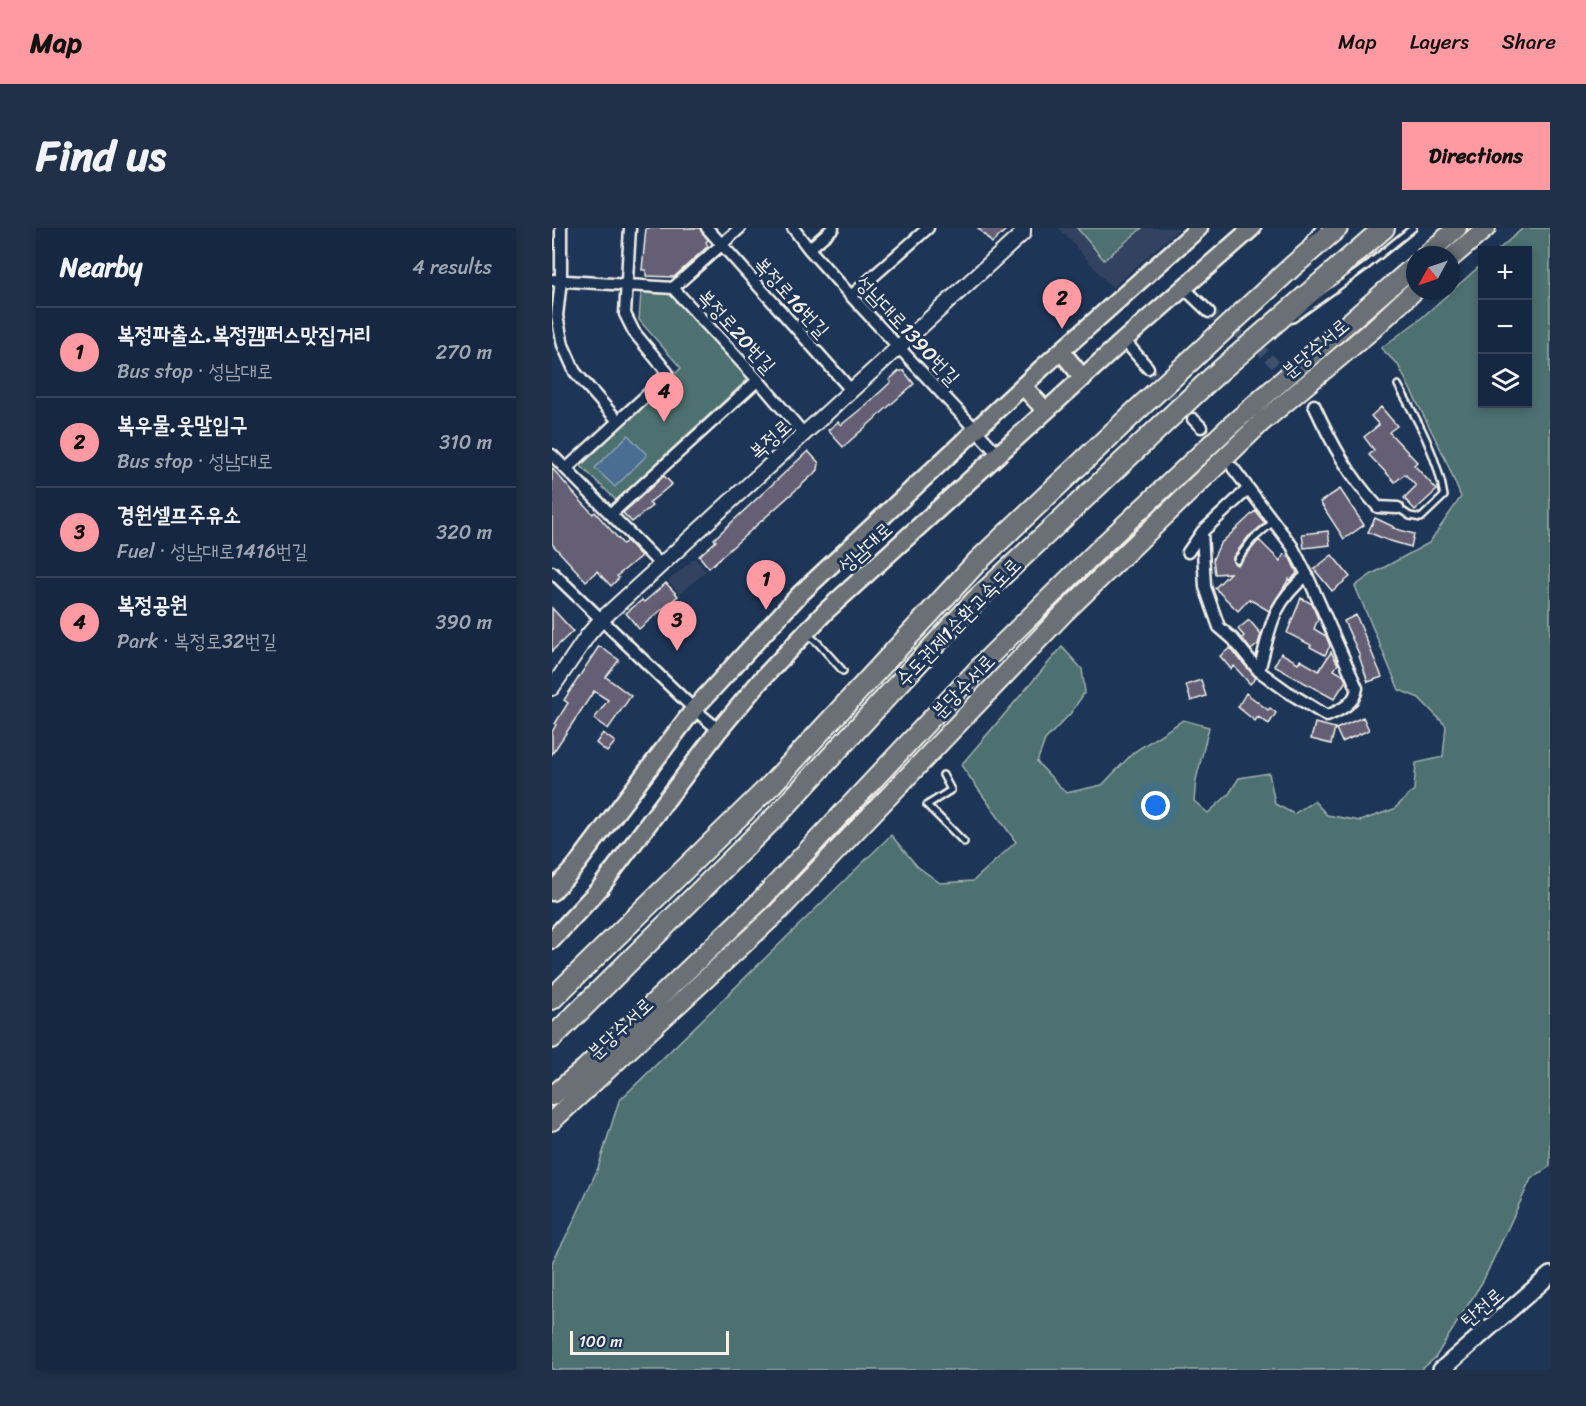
<!DOCTYPE html>
<meta charset="utf-8">
<style>
body{margin:0;font-family:Sriracha,"Poor Story",sans-serif;background:#1f3048;color:#f1f3f6}
.controls{position:absolute;right:18px;top:18px;display:grid;overflow:hidden;border-radius:0px;box-shadow:0 3px 9px #0003}
.controls button{width:54px;height:54px;display:grid;place-items:center;padding:0;border:0;border-bottom:2px solid #35445a;background:#162841;color:#f1f3f6;font:30px sans-serif}
.compass{position:absolute;left:854px;top:18px;width:54px;height:54px;border-radius:50%;background:#162841;box-shadow:0 3px 9px #0003;rotate:230deg}
.scale{position:absolute;left:18px;bottom:15px;width:159px;box-sizing:border-box;padding-left:6px;border:3px solid #f4f1e8;border-top:0;font-size:16px;line-height:21px;white-space:nowrap;color:#f4f1e8;-webkit-text-stroke:4px #1d3557;paint-order:stroke}
.you{position:absolute;left:604px;top:578px;width:21px;height:21px;margin:-15px;border:4px solid #fff;border-radius:50%;background:#1a73e8;box-shadow:0 0 0 9px #1a73e833}
.badge{display:grid;place-items:center;width:39px;height:39px;border-radius:50%;background:#ff9aa2;color:#111;font-size:20px;font-weight:700}
.pin{position:absolute;translate:-50% -50px;filter:drop-shadow(0 2px 3px #0008)}
.pin::after{content:'';position:absolute;top:32px;width:21px;height:18px;background:inherit;clip-path:polygon(0 0,100% 0,50% 100%)}
.list{margin:0;padding:0;list-style:none}
h2{display:flex;justify-content:space-between;align-items:center;height:78px;margin:0;padding:0 24px;font-size:26px}
h2 small{font-size:20px;font-weight:400;color:#9ea6b1}
.list li{display:grid;grid-template-columns:39px 1fr auto;gap:18px;align-items:center;box-sizing:border-box;height:90px;padding:0 24px;border-top:2px solid #35445a}
.list b{display:block;font-size:22px;white-space:nowrap}
.list p{margin:0;font-size:20px;white-space:nowrap;color:#9ea6b1}
.list em{font-size:20px;font-style:normal;color:#9ea6b1}
.icon{flex:none;width:33px;height:33px;fill:none;stroke:currentColor;stroke-width:2;stroke-linecap:round;stroke-linejoin:round}
.map{position:relative;flex:none;width:998px;height:1142px;overflow:hidden;border-radius:0px}
header{display:flex;align-items:center;gap:36px;box-sizing:border-box;height:84px;padding:0 30px;background:#ff9aa2;color:#111}
header strong{font-size:28px}
nav{display:flex;gap:33px;margin-inline-start:auto;font-size:21px}
.intro{display:flex;align-items:center;justify-content:space-between;box-sizing:border-box;height:144px;padding:0 36px}
h1{margin:0;font-size:42px}
.button{padding:15px 27px;border-radius:0px;background:#ff9aa2;color:#111;font-size:21px;font-weight:700}
main{display:flex;gap:36px;padding:0 36px}
aside{flex:1;background:#162841;border-radius:0px;box-shadow:0 3px 9px #0003}
.map>svg:first-child{display:block}
</style>
<header>
<strong>Map</strong>
<nav><a>Map</a><a>Layers</a><a>Share</a></nav>
</header>
<div class="intro"><h1>Find us</h1><a class="button">Directions</a></div>
<main>
<aside>
<h2>Nearby<small>4 results</small></h2>
<ul class="list">
<li><span class="badge">1</span><div><b>복정파출소.복정캠퍼스맛집거리</b><p>Bus stop · 성남대로</p></div><em>270 m</em></li>
<li><span class="badge">2</span><div><b>복우물.웃말입구</b><p>Bus stop · 성남대로</p></div><em>310 m</em></li>
<li><span class="badge">3</span><div><b>경원셀프주유소</b><p>Fuel · 성남대로1416번길</p></div><em>320 m</em></li>
<li><span class="badge">4</span><div><b>복정공원</b><p>Park · 복정로32번길</p></div><em>390 m</em></li>
</ul>
</aside>
<div class="map">
<svg width="998" height="1142" viewBox="0 0 998 1142">
<rect width="100%" height="100%" fill="#1d3557"/>
<filter id="ink" filterUnits="userSpaceOnUse"><feTurbulence type="fractalNoise" baseFrequency=".0167" numOctaves="2"/><feDisplacementMap in="SourceGraphic" scale="12" xChannelSelector="R" yChannelSelector="G"/><feConvolveMatrix kernelMatrix="1 2 1 2 8 2 1 2 1" color-interpolation-filters="sRGB"/></filter>
<g filter="url(#ink)">
<path fill="#334260" d="M 507,0 L 628,0 L 560,60 Z
M 143,330 L 154,343 L 128,366 L 116,353 Z"/>
<path fill="#4e7070" stroke="#a1b0ac" stroke-width="1.5" d="M 525,0 L 590,0 L 552,32 Z
M 971,0 L 998,0 L 998,938 L 979,951 L 931,1053 L 883,1130 L 869,1142 L 0,1142 L 0,1035 L 20,997 L 46,940 L 67,873 L 339,607 L 365,638 L 388,655 L 421,653 L 464,614 L 409,537 L 510,419 L 530,441 L 533,464 L 518,486 L 493,512 L 485,534 L 514,565 L 550,557 L 582,524 L 631,492 L 657,499 L 644,552 L 642,573 L 656,585 L 677,566 L 687,550 L 717,545 L 723,576 L 742,586 L 762,573 L 775,587 L 808,593 L 842,581 L 862,562 L 864,535 L 891,529 L 894,498 L 867,470 L 847,462 L 803,358 L 820,346 L 877,315 L 909,269 L 892,228 L 846,137 L 829,120 L 867,92 L 930,36 L 930,176 L 975,176 L 975,22 L 946,22 Z
M 89,64 L 125,67 L 197,150 L 64,272 L 29,238 L 129,140 L 87,92 Z"/>
<path fill="#4a6e91" stroke="#8ea2b4" stroke-width="1.5" d="M 76,207 L 95,227 L 63,259 L 43,240 Z"/>
<path fill="#655f75" stroke="#f4f1e8" stroke-width="1.5" d="M 94,0 L 148,0 L 156,12 L 154,14 L 156,18 L 122,49 L 94,48 L 94,42 L 90,42 Z
M 426,0 L 456,0 L 440,15 Z
M 347,143 L 352,143 L 362,156 L 291,219 L 276,202 L 286,194 L 289,197 L 315,176 L 339,154 L 337,152 Z
M 829,179 L 845,198 L 837,204 L 865,234 L 862,237 L 885,262 L 863,282 L 852,270 L 864,258 L 853,246 L 843,254 L 817,227 L 822,222 L 812,209 L 827,197 L 819,188 Z
M 256,223 L 267,235 L 266,242 L 157,340 L 147,328 L 164,313 L 162,311 L 182,292 Z
M 0,240 L 26,270 L 41,286 L 43,284 L 71,316 L 75,313 L 89,328 L 65,348 L 67,350 L 59,358 L 45,343 L 34,353 L 0,316 Z
M 112,248 L 120,256 L 97,275 L 100,278 L 80,294 L 71,285 Z
M 788,261 L 812,297 L 792,311 L 768,274 Z
M 703,283 L 713,295 L 696,309 L 681,329 L 681,334 L 685,337 L 688,335 L 707,312 L 728,333 L 732,326 L 738,330 L 745,345 L 739,352 L 737,351 L 717,383 L 697,371 L 686,383 L 663,360 L 678,345 L 663,346 L 661,331 L 668,316 Z
M 823,290 L 842,299 L 841,300 L 862,306 L 859,319 L 835,312 L 816,304 Z
M 776,303 L 778,317 L 752,320 L 750,306 Z
M 780,327 L 798,349 L 780,363 L 762,341 Z
M 114,355 L 126,368 L 87,401 L 74,385 L 90,372 L 92,374 Z
M 749,370 L 760,376 L 766,391 L 762,401 L 774,408 L 778,418 L 773,427 L 758,419 L 759,417 L 735,405 Z
M 0,380 L 21,403 L 0,423 Z
M 804,387 L 830,449 L 816,454 L 807,428 L 808,428 L 792,393 Z
M 697,392 L 709,406 L 706,416 L 699,422 L 690,410 L 692,408 L 686,401 Z
M 47,418 L 67,432 L 54,449 L 79,468 L 56,501 L 42,491 L 56,472 L 42,463 L 0,526 L 0,504 L 4,497 L 3,496 L 16,475 L 12,472 Z
M 678,420 L 704,450 L 698,456 L 682,438 L 679,441 L 668,428 Z
M 779,424 L 786,436 L 782,442 L 791,447 L 794,453 L 782,471 L 722,438 L 729,425 L 746,435 L 748,432 L 767,443 Z
M 649,452 L 654,468 L 639,473 L 634,457 Z
M 694,465 L 716,482 L 718,480 L 724,485 L 717,496 L 706,489 L 703,493 L 686,479 Z
M 811,489 L 817,502 L 790,514 L 784,501 Z
M 763,495 L 783,500 L 779,516 L 759,511 Z
M 51,505 L 63,514 L 55,524 L 44,515 Z"/>
<g fill="none" stroke-linecap="round" stroke-linejoin="round">
<path stroke="#3d516d" stroke-width="10" stroke-dasharray="10 5" stroke-linecap="butt" d="M 657,84 L 708,121 L 762,177
M 596,140 L 641,191
M 649,199 L 676,234"/>
<g stroke="#f4f1e8" stroke-width="10">
<path id="service" d="M 755,15 L 767,0
M 741,91 L 813,39 L 861,0
M 846,157 C 865,191 886,229 892,268 L 869,290 L 858,288 L 846,280
M 685,332 L 700,312 L 721,294
M 255,406 L 266,415 L 291,443
M 391,547 L 399,562 L 375,577 L 412,614"/>
</g>
<g stroke="#f4f1e8" stroke-width="15">
<path id="minor" d="M 9,0 L 9,52 L 5,88 L 11,117 L 23,144 L 66,193
M 155,0 L 299,162
M 241,0 L 257,21 L 299,68 L 447,227
M 257,21 L 281,0
M 0,52 L 121,60 L 206,152 L 252,206
M 121,60 L 188,0
M 632,60 L 657,84
M 299,68 L 376,0
M 572,112 L 596,140
M 762,177 C 779,214 797,248 826,279 L 846,280
M 641,191 L 649,199
M 0,227 L 108,336
M 14,241 L 108,155 L 115,144 L 82,104 L 73,86 L 78,0
M 59,286 L 206,152
M 650,304 L 653,359 L 667,399 L 681,411 L 707,443 C 719,399 718,378 755,347 L 740,318 L 681,240
M 636,324 L 650,304 L 695,262
M 0,344 L 142,481 L 167,502
M 707,443 L 736,464 L 775,488 C 788,482 803,476 805,460 L 755,347"/>
</g>
<g stroke="#f4f1e8" stroke-width="18">
<path id="tertiary" d="M 0,460 L 36,407 L 49,392 L 471,5 L 471,0"/>
</g>
<g stroke="#f4f1e8" stroke-width="20">
<path id="secondary" d="M 889,1142 L 998,1047"/>
</g>
<g stroke="#f4f1e8" stroke-width="21">
<path id="primary" d="M 509,123 L 531,150
M 471,158 L 494,183
M 0,664 L 22,640 L 142,481 L 247,367 L 490,140 L 647,0
M 0,712 L 48,660 L 167,502 L 209,452 L 274,383 L 572,112 L 700,0"/>
</g>
<g stroke="#f4f1e8" stroke-width="22">
<path id="trunk" d="M 874,27 L 905,0
M 899,30 L 934,0
M 0,868 L 33,840 L 206,675 L 438,428 L 551,317 L 678,198 L 863,37
M 0,893 L 227,683 L 513,384 L 710,194 L 821,101 L 863,62"/>
</g>
<g stroke="#f4f1e8" stroke-width="24">
<path id="motorway" d="M 0,771 L 220,556 L 426,333 L 584,183 L 741,38 L 785,0
M 0,810 L 228,584 L 424,372 L 662,148 L 832,0"/>
</g>
<use href="#service" stroke="#1d3557" stroke-width="5"/>
<use href="#minor" stroke="#1d3557" stroke-width="10"/>
<use href="#tertiary" stroke="#1d3557" stroke-width="14"/>
<use href="#secondary" stroke="#1d3557" stroke-width="15"/>
<use href="#primary" stroke="#6a7074" stroke-width="16"/>
<use href="#trunk" stroke="#6a7074" stroke-width="18"/>
<use href="#motorway" stroke="#6a7074" stroke-width="20"/>
</g>
</g>
<g text-anchor="middle" stroke-width="6" stroke-linejoin="round" paint-order="stroke">
<g font-size="20" fill="#f4f1e8" stroke="#1d3557">
<text transform="translate(240 69) rotate(48)" y="7">복정로16번길</text>
<text transform="translate(356 102) rotate(47)" y="7">성남대로1390번길</text>
<text transform="translate(185 103) rotate(48)" y="7">복정로20번길</text>
<text transform="translate(763 120) rotate(-40)" y="7">분당수서로</text>
<text transform="translate(218 211) rotate(-42)" y="7">복정로</text>
<text transform="translate(313 319) rotate(-42)" y="7">성남대로</text>
<text transform="translate(406 394) rotate(-46)" y="7">수도권제1순환고속도로</text>
<text transform="translate(411 458) rotate(-46)" y="7">분당수서로</text>
<text transform="translate(68 800) rotate(-43)" y="7">분당수서로</text>
<text transform="translate(930 1079) rotate(-41)" y="7">탄천로</text>
</g>
</g>
</svg>
<div class="controls">
<button>+</button>
<button>−</button>
<button><svg class="icon" aria-label="layers" viewBox="0 0 24 24"><path d="M12 4l9 5-9 5-9-5zM3 14l9 5 9-5"/></svg></button>
</div>
<svg class="compass" viewBox="-18 -18 36 36"><path d="M0-13l5 13h-10z" fill="#e53935"/><path d="M0 13l5-13h-10z" fill="#9ea6b1"/></svg>
<div class="scale">100 m</div>
<div class="you"></div>
<div class="pin badge" style="left:214px;top:382px">1</div>
<div class="pin badge" style="left:510px;top:101px">2</div>
<div class="pin badge" style="left:125px;top:423px">3</div>
<div class="pin badge" style="left:112px;top:194px">4</div>
</div>
</main>
